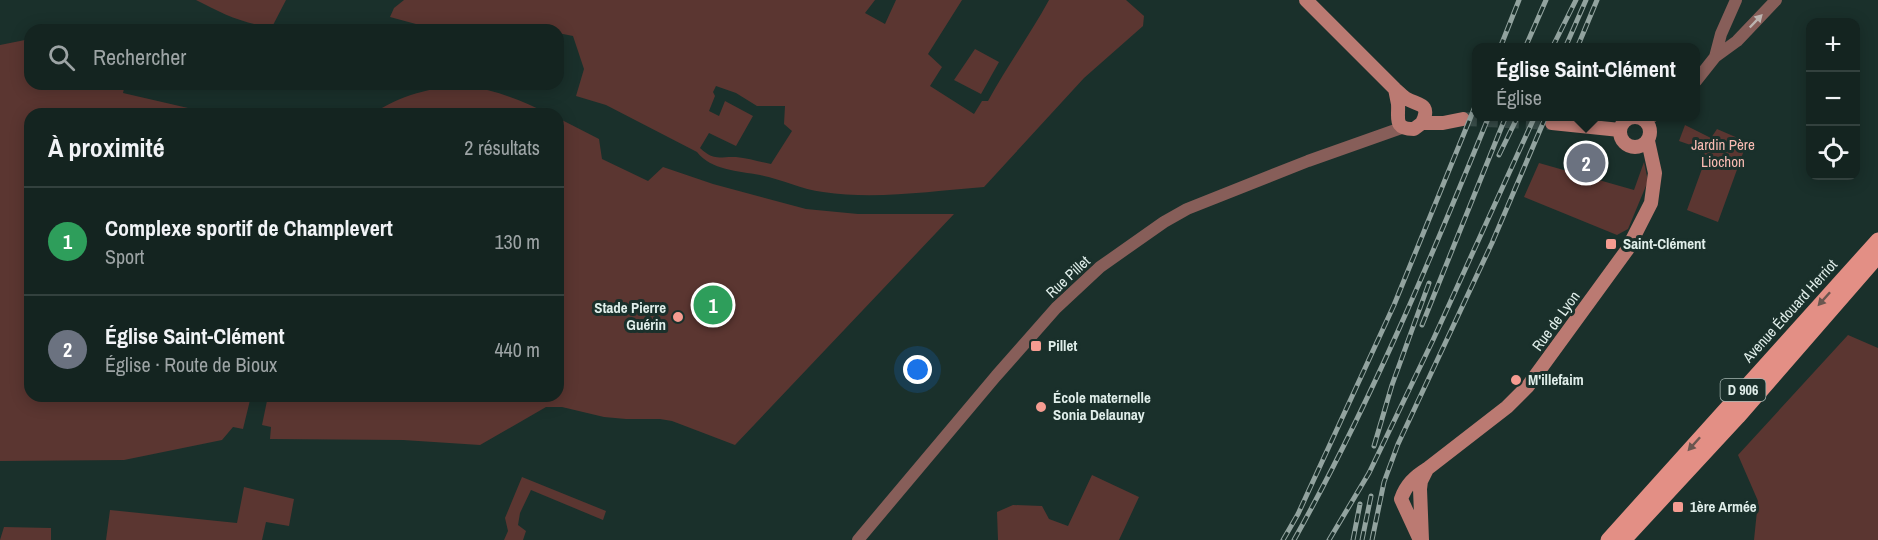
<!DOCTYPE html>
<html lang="fr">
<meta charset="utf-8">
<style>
body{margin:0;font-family:"Archivo Narrow",sans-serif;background:#1d2c29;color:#f1f3f6}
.controls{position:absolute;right:18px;top:18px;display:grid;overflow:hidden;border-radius:12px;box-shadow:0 3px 15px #0003}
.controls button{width:54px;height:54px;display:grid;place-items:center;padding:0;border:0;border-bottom:2px solid #33413e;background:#142420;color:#f1f3f6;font:30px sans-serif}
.you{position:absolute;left:918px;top:370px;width:21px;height:21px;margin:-15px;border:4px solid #fff;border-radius:50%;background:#1a73e8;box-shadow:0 0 0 9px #1a73e833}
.badge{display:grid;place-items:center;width:39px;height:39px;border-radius:50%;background:#b45309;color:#fff;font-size:20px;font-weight:700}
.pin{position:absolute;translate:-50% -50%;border:3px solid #fff;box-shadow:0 2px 6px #0006}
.popup{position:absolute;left:1472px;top:43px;width:228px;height:78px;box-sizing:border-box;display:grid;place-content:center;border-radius:12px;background:#142420;filter:drop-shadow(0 2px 4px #0005);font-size:20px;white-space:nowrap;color:#9da4a5}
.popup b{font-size:22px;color:#f1f3f6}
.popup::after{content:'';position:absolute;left:50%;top:100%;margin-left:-12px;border:12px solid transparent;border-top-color:#142420}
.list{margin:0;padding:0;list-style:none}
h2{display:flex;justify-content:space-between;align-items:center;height:78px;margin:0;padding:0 24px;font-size:26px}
h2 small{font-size:20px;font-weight:400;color:#9da4a5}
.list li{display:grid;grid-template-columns:39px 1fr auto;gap:18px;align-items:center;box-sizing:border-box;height:108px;padding:0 24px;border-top:2px solid #33413e}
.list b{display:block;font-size:22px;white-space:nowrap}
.list p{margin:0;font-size:20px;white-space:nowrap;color:#9da4a5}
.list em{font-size:20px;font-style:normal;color:#9da4a5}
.icon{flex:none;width:33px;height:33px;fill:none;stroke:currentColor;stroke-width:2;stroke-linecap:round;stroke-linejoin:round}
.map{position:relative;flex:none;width:1878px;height:540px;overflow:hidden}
.search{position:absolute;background:#142420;box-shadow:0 3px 15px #0003;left:24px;top:24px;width:540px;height:66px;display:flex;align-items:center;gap:15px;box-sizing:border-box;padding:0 21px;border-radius:18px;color:#9da4a5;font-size:22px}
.panel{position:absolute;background:#142420;box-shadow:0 3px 15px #0003;left:24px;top:108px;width:540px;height:294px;border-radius:18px}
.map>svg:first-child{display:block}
</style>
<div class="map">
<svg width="1878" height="540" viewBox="0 0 1878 540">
<rect width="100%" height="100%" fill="#1a302b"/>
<path fill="#5b3631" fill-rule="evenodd" d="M 196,0 L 286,0 L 272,27 C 243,24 221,13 196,0 Z
M 404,0 L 875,0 L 865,13 L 885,24 L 896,0 L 962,0 L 928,54 L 942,67 L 930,86 L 974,114 L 982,101 L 988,101 C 1007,66 1030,35 1049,0 L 1126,0 L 1144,16 L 1143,26 L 1084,78 L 984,187 C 931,191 876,200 823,192 C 801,189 781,179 760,175 C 738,171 711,170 697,152 L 606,105 L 576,96 L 584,69 L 573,36 L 558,33 L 558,30 L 438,30 L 390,17 L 394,8 ZM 716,86 L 736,93 L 757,106 L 785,106 L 784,124 L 792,131 L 771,164 C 760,162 748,158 736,157 C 720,156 715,162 700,148 L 709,133 L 736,146 L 753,116 L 725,101 L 719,116 L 709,111 L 715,96 L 713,92 Z
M 30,39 L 30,84 L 125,84 L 123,93 L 214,114 L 30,114 L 30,396 L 251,396 L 243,429 L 233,427 L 222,440 L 124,460 L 0,461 L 0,45 Z
M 975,49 L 999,62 L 981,94 L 954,80 Z
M 465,86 C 496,90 521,100 549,114 L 372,114 C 401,95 431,87 465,86 Z
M 558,118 L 599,139 L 602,159 L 648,181 L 663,167 L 713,184 L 806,209 L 858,214 L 954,214 L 735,445 L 672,421 L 660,419 L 626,419 L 604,417 L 562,407 L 546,407 L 480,445 L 403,440 L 270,439 L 271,427 L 262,425 L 268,396 L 558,396 Z
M 1685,125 L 1711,138 L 1717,129 L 1747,142 L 1718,222 L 1687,210 L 1703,166 L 1705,150 L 1679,141 Z
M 1644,162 L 1648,181 L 1628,229 L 1617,235 L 1524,197 L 1539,163 L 1634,190 Z
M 1848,335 L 1878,348 L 1878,540 L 1754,540 L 1758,501 L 1738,455 Z
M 1092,475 L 1139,497 L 1119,540 L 998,540 L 997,512 L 1013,505 L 1042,506 L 1049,519 L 1068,526 Z
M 522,477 L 606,511 L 603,520 L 531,490 L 520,513 L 518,525 L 526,531 L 523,540 L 504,540 L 508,531 L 505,518 Z
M 244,487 L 294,499 L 289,526 L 266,522 L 262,540 L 106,540 L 110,510 L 237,523 Z
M 4,527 L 51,528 L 51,540 L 0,540 Z"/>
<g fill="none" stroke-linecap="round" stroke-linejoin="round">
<path stroke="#384c48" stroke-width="14" stroke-dasharray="14 7" stroke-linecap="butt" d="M 1463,119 L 1552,123"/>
<path stroke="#875e59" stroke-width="12" d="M 1715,57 L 1721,34 L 1736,0
M 1696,81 L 1715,57 L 1737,41 L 1776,0
M 1646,121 L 1653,116
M 858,540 L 996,376 L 1056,308 L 1100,267 L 1164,222 L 1187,209 L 1308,161 L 1404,127"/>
<path stroke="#bb7a72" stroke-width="14" d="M 1306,0 L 1395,89 C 1399,92 1403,97 1407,99 C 1417,105 1432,103 1422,123
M 1395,89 C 1396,94 1397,99 1398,104 C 1399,118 1393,129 1414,129 L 1422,123 L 1443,123 L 1463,119
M1620 132a15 15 0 1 1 30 0a15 15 0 1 1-30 0Z
M 1552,123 L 1620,130
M 1401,499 C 1406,485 1414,477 1427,469 L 1507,407 L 1528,386 L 1627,250 L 1651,203 L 1655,173 L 1648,141
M 1401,499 L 1419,538
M 1422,540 L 1420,489 L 1421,481 L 1427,469"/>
<path stroke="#e38f85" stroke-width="15" d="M 1608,540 L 1878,240
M 1624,540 L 1738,417 L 1878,256"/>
<g stroke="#92a39f" stroke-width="5">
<path id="rail" d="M 1500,48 L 1519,0
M 1525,48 L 1546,0
M 1552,48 L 1576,0
M 1565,48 L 1586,0
M 1577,48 L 1597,0
M 1499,155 L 1518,116
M 1422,325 L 1506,116
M 1374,446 L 1392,385 L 1429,283
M 1283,540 L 1298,514 L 1394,305 L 1476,104
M 1294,540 C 1370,404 1430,261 1489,116
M 1329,540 L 1369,473 L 1433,340 L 1535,116
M 1353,540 L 1360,504
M 1362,540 L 1371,496
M 1372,540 L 1384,482 L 1398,444 L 1492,243 L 1546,116"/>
</g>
<use href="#rail" stroke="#1a302b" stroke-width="3" stroke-dasharray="9" stroke-linecap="butt"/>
</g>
<defs><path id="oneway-solid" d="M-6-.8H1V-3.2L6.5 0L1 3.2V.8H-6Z" transform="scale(1.5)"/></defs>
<use fill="#bcb4b0" href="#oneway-solid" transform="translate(1756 21) rotate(-46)"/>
<g fill="#6a564f">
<use href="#oneway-solid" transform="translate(1824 299) rotate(132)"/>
<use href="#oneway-solid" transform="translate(1694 444) rotate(132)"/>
</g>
<g fill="#f59c91" stroke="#1a302b" stroke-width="2">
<rect x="1605" y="238" width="12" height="12" rx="3"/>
<circle cx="678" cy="317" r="6"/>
<rect x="1030" y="340" width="12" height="12" rx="3"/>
<circle cx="1516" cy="380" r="6"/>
<circle cx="1041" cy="407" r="6"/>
<rect x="1672" y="501" width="12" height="12" rx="3"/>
</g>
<g text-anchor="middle" stroke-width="6" stroke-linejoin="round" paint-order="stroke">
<rect fill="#1a302b" stroke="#a5b5b1" stroke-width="1.5" x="1720.5" y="379" width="45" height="22" rx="4.5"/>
<g font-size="14" font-weight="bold" fill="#e0eeea">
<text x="1743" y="395">D 906</text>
</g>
<g font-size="15" fill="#fabcb3" stroke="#1a302b">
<text x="1723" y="150">Jardin Père<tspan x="1723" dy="17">Liochon</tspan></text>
</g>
<g font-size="15" font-weight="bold" fill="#e0eeea" stroke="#1a302b" text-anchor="start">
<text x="1623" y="249">Saint-Clément</text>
<text x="666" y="313" text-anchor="end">Stade Pierre<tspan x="666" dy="17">Guérin</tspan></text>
<text x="1048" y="351">Pillet</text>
<text x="1528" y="385">M'illefaim</text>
<text x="1053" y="403">École maternelle<tspan x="1053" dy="17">Sonia Delaunay</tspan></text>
<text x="1690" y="512">1ère Armée</text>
</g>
<g font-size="15" fill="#e0eeea" stroke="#1a302b">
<text transform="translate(1068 277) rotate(-43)" y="5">Rue Pillet</text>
<text transform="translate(1790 311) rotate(-48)" y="5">Avenue Édouard Herriot</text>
<text transform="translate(1556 321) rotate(-54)" y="5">Rue de Lyon</text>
</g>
</g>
</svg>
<div class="controls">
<button>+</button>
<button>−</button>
<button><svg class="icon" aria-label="locate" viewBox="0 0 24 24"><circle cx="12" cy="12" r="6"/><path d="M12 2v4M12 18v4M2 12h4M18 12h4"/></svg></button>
</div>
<div class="you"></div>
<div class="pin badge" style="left:713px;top:305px;background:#2e9e5b">1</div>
<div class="pin badge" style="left:1586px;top:163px;background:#6b7280">2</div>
<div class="popup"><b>Église Saint-Clément</b>Église</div>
<div class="search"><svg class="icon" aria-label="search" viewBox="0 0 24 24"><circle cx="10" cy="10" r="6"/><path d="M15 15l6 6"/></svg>Rechercher</div>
<section class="panel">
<h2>À proximité<small>2 résultats</small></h2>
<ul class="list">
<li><span class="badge" style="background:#2e9e5b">1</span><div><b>Complexe sportif de Champlevert</b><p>Sport</p></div><em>130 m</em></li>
<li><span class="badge" style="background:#6b7280">2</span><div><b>Église Saint-Clément</b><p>Église · Route de Bioux</p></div><em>440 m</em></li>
</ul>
</section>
</div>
